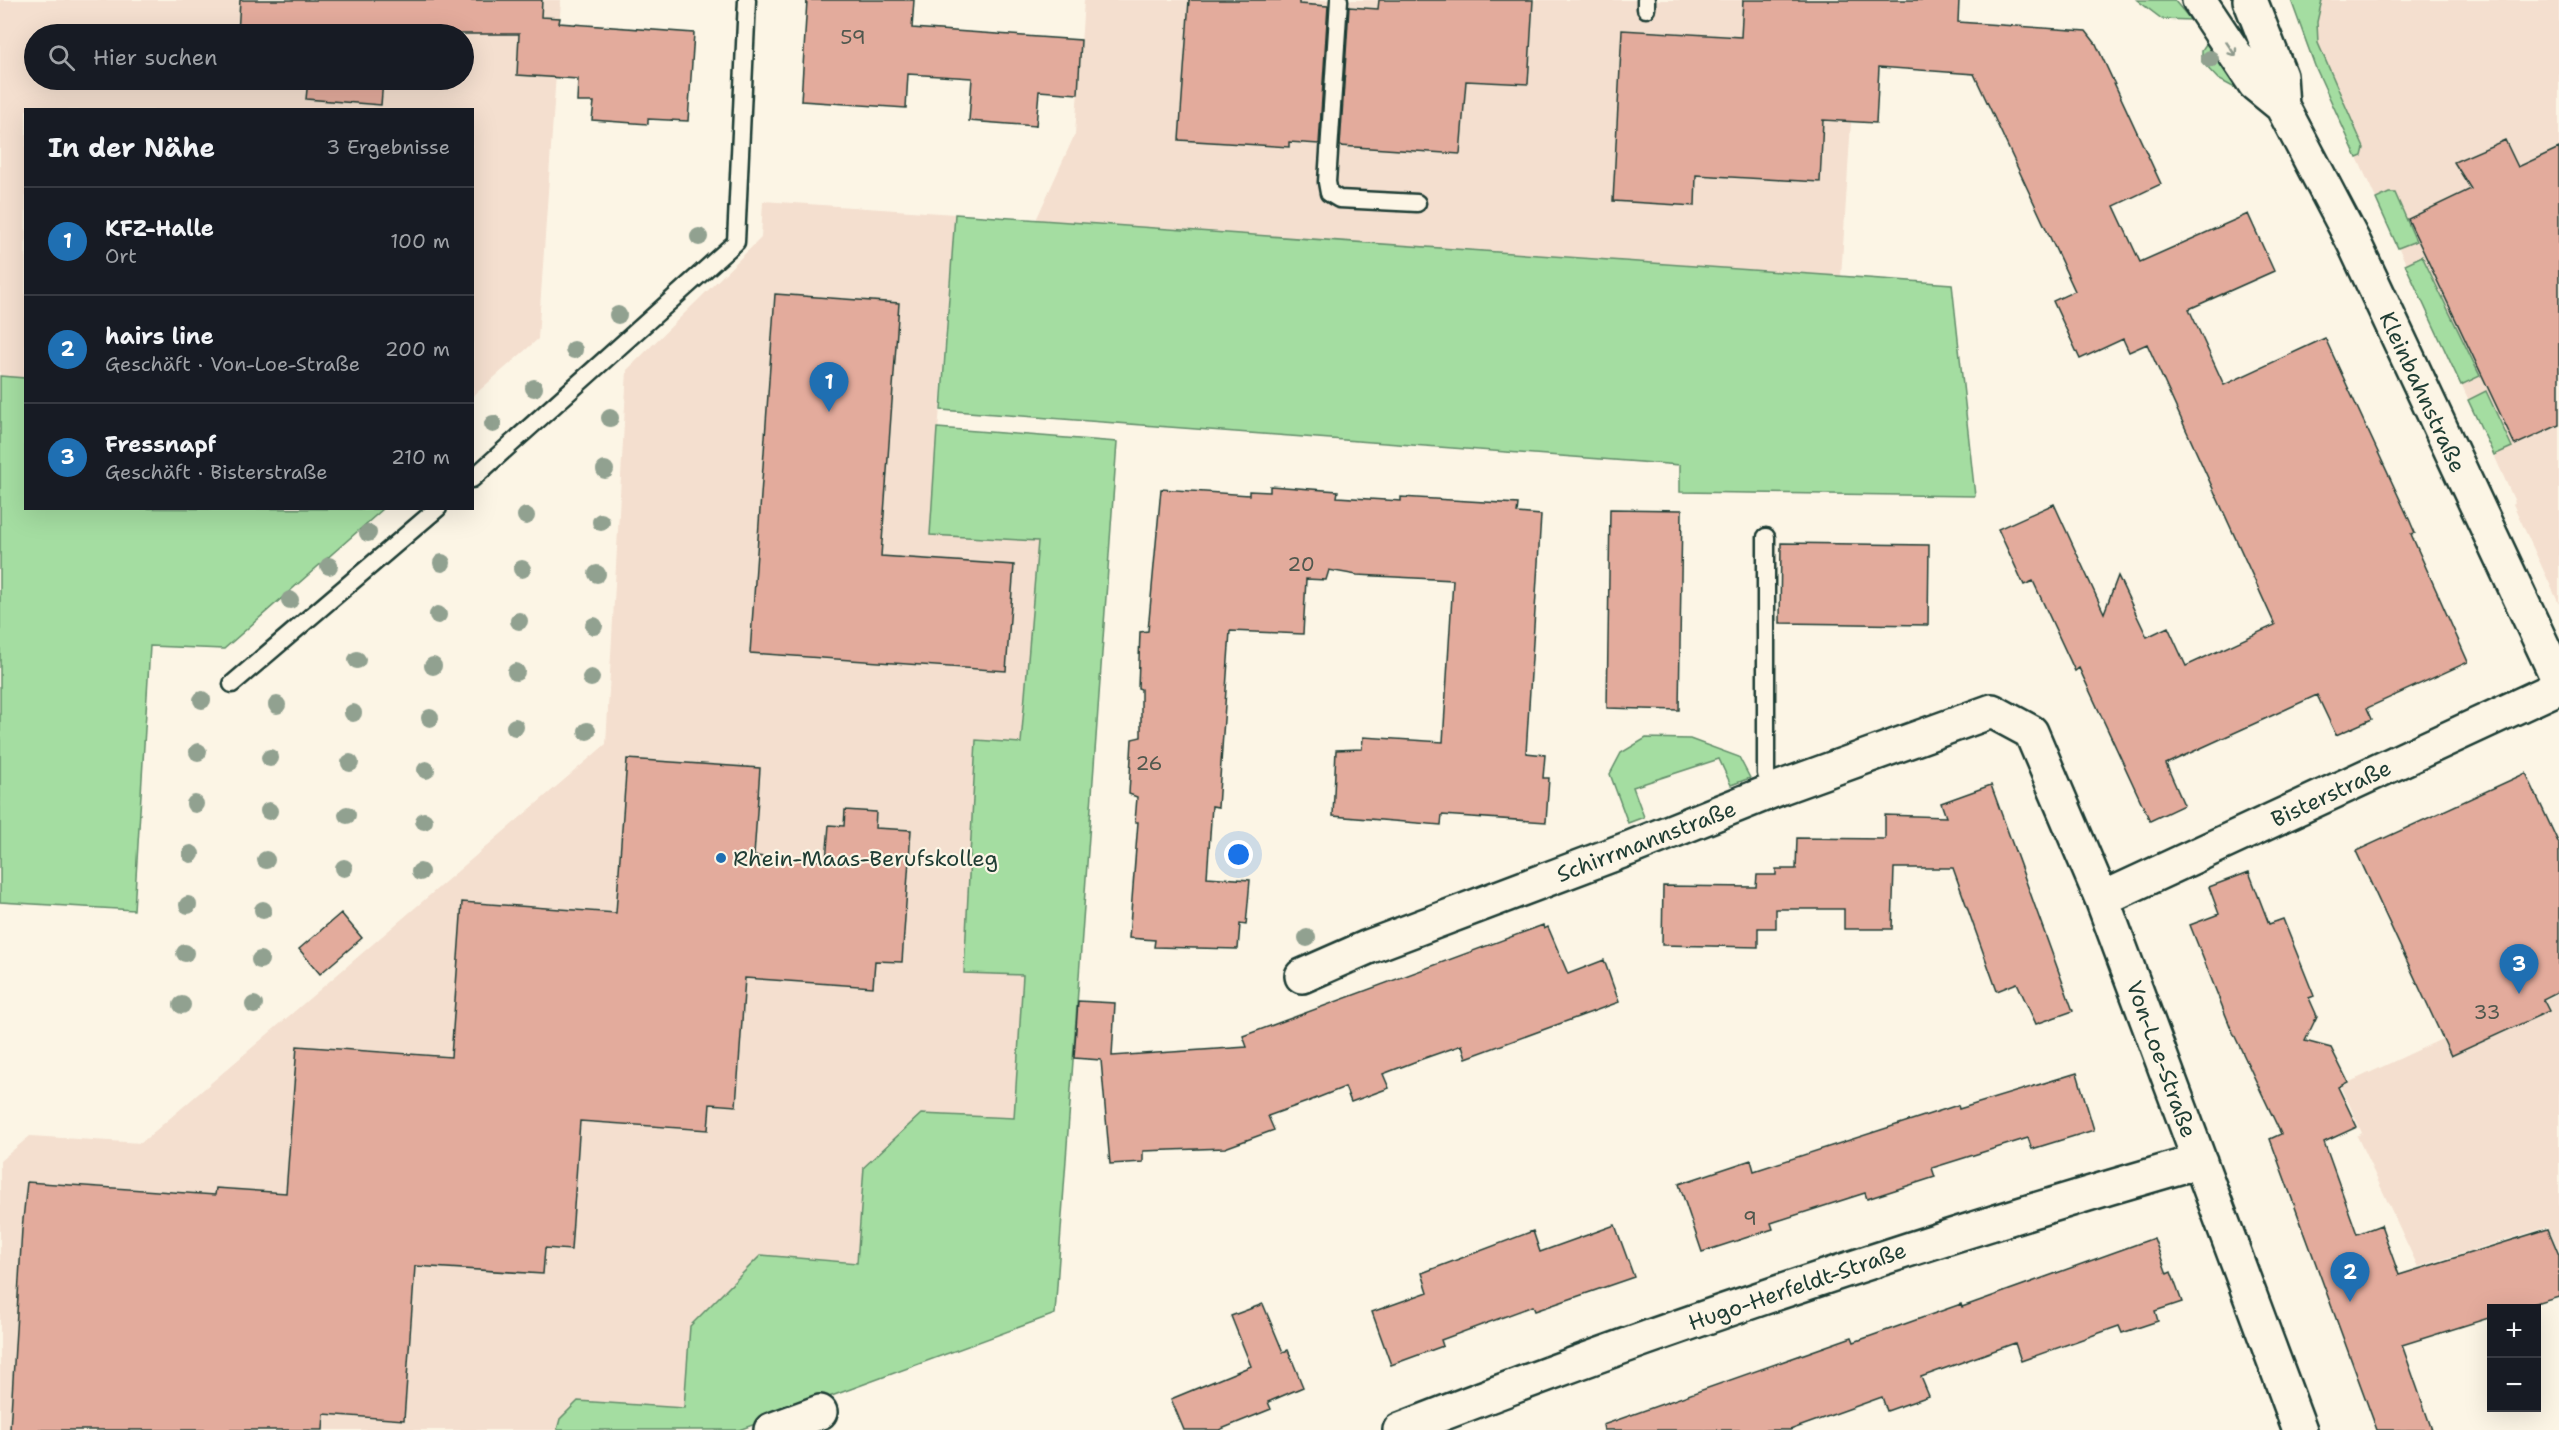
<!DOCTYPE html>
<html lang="de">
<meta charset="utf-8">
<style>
body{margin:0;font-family:"Shantell Sans",sans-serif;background:#20242c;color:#f1f3f6}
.controls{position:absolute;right:18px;bottom:18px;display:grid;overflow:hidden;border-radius:0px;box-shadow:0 6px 24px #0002}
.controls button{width:54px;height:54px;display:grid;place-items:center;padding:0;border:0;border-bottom:2px solid #363941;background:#171b24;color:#f1f3f6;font:30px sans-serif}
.you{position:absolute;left:1239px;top:855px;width:21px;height:21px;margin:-15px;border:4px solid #fff;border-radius:50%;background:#1a73e8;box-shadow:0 0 0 9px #1a73e833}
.badge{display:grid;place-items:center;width:39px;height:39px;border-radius:50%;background:#1f6fb2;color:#fff;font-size:20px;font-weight:700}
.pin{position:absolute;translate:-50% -50px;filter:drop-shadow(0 2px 3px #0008)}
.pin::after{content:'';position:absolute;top:32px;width:21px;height:18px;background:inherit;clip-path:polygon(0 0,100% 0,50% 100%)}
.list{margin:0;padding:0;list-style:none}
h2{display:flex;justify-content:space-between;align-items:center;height:78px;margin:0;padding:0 24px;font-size:26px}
h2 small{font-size:20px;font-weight:400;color:#9ea1a6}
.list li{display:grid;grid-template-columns:39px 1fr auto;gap:18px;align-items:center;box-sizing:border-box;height:108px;padding:0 24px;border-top:2px solid #363941}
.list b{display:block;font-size:22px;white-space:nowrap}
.list p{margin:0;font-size:20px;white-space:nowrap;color:#9ea1a6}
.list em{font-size:20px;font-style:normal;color:#9ea1a6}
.icon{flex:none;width:33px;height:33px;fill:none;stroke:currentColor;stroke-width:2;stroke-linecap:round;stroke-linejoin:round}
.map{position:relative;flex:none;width:2559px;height:1430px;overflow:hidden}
.search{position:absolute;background:#171b24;box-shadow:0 6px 24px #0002;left:24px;top:24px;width:450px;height:66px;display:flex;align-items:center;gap:15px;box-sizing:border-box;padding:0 21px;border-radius:33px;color:#9ea1a6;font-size:22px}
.panel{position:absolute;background:#171b24;box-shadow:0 6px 24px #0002;left:24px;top:108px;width:450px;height:402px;border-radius:0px}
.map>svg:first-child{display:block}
</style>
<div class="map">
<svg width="2559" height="1430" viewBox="0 0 2559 1430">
<rect width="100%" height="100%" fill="#fcf5e5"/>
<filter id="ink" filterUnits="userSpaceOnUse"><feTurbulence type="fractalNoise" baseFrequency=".0167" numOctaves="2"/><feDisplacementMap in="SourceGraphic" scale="12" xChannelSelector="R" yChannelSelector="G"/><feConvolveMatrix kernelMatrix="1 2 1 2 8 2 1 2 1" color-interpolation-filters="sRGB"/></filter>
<g filter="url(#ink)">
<path fill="#f4dfcf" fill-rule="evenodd" d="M 0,0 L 561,0 L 538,339 L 473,396 L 472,110 L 26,110 L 25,378 L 0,376 ZM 34,34 L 464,34 L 464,80 L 34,80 Z
M 1084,0 L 1859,0 L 1841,277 L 1036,220 L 1075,134 Z
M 2305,0 L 2559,0 L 2559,604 L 2513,504 L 2515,502 L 2494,455 L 2315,66 L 2305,41 Z
M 763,201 L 955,214 L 930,534 L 1038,541 L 1021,743 L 976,740 L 964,973 L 1023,975 L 1014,1119 L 921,1114 L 864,1167 L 857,1264 L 761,1255 L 690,1326 L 684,1408 L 578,1401 L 560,1419 L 557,1430 L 0,1430 L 0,1161 L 30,1136 L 141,1143 L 606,744 L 627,370 L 761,238 Z
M 2559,993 L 2559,1251 L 2548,1227 L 2418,1267 L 2357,1136 L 2362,1133 L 2341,1086 L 2442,1039 L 2451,1057 L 2550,1011 L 2545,1000 Z"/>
<path fill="#a4dda1" stroke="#628d6a" stroke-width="1.5" d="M 2137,0 L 2174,0 L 2191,20 L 2162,19 Z
M 2291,0 L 2322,0 L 2317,22 L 2318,43 L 2364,148 L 2362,156 L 2357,158 L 2315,66 Z
M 2208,41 L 2246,94 L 2218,79 L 2202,62 L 2202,50 Z
M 2389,193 L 2395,193 L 2416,241 L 2398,248 L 2376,199 Z
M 955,214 L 1952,284 L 1975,496 L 1680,492 L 1680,465 L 941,410 Z
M 2422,256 L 2480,376 L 2461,385 L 2405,264 Z
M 0,376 L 25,378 L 26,508 L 383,509 L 224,649 L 150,646 L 134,910 L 0,902 Z
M 2486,391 L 2512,447 L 2494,455 L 2468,400 Z
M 937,428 L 1117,442 L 1055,1314 L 739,1430 L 557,1430 L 560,1419 L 578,1401 L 684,1408 L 690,1326 L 761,1255 L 857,1263 L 864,1167 L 921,1114 L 1014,1118 L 1023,975 L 964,973 L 976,740 L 1021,743 L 1038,541 L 930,535 Z
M 1646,738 L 1690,739 L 1739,757 L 1750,778 L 1731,785 L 1719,759 L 1633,787 L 1644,817 L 1628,823 L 1610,774 L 1621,753 Z"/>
<path fill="#e3ab9c" stroke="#1f3d34" stroke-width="1.5" d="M 240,0 L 542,0 L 541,17 L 560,18 L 559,23 L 694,33 L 688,121 L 648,119 L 648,124 L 592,120 L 594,102 L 577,102 L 578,79 L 517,75 L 519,34 L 238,34 Z
M 807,0 L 914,0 L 912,28 L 1081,40 L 1078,94 L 1039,91 L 1036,126 L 969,121 L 972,78 L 908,74 L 906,108 L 801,101 Z
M 1189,0 L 1299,0 L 1299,4 L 1328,6 L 1319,144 L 1289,142 L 1289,147 L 1179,140 Z
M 1379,0 L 1533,0 L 1528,84 L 1466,81 L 1460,154 L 1340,146 L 1349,7 L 1378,9 Z
M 1743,0 L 1959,0 L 1958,22 L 2086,31 L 2096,44 L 2161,184 L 2114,206 L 2140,262 L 2248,214 L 2274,271 L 2189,309 L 2224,385 L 2325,338 L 2409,519 L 2415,533 L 2411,534 L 2468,662 L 2367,708 L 2372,719 L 2336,735 L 2317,695 L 2166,764 L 2184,805 L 2150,821 L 2079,668 L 2075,671 L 2033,581 L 2024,585 L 1998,529 L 2054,504 L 2104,613 L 2118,576 L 2147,637 L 2168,627 L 2186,666 L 2275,625 L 2147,344 L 2129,352 L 2123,339 L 2080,359 L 2053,301 L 2075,291 L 1974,74 L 1879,67 L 1876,123 L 1823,120 L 1820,182 L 1696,175 L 1695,206 L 1613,201 L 1622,30 L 1741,37 Z
M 308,80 L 383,80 L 381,105 L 306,99 Z
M 2505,140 L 2518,167 L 2559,148 L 2559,425 L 2515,445 L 2408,219 L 2471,189 L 2454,162 Z
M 775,294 L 899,303 L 881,556 L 1014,565 L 1006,671 L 750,653 Z
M 1270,486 L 1338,491 L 1337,497 L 1401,501 L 1401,497 L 1518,504 L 1517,513 L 1541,515 L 1526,753 L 1545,755 L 1543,778 L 1549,778 L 1546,822 L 1442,815 L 1441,825 L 1333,816 L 1336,750 L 1362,749 L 1363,737 L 1443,742 L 1453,580 L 1357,575 L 1329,570 L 1326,580 L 1306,579 L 1303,634 L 1230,631 L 1218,807 L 1212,806 L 1207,877 L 1250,880 L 1246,925 L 1240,924 L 1238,949 L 1154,947 L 1155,940 L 1129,938 L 1138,822 L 1135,822 L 1137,797 L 1129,794 L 1132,739 L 1141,737 L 1141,689 L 1138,688 L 1140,632 L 1148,631 L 1161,489 L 1249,495 L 1249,491 L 1270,492 Z
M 1610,509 L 1682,510 L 1679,710 L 1607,708 Z
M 1781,543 L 1929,545 L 1928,625 L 1780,623 Z
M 627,759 L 760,768 L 754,856 L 826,861 L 829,825 L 844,826 L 845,810 L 876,812 L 875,828 L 911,830 L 902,962 L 875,961 L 873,987 L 745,978 L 736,1106 L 710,1104 L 708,1130 L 580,1121 L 571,1250 L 545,1248 L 543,1274 L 415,1266 L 404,1420 L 324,1414 L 323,1430 L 10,1430 L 22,1229 L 27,1182 L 215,1195 L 216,1188 L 286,1193 L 297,1046 L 451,1057 L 462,902 L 616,913 Z
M 2526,773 L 2559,844 L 2559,991 L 2543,999 L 2549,1011 L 2451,1056 L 2356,851 Z
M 1991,785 L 2073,1011 L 2036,1024 L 2017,983 L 1997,991 L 1953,868 L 1894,868 L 1892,929 L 1844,929 L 1844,909 L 1776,909 L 1776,928 L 1758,928 L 1758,947 L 1662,945 L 1663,886 L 1756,887 L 1757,875 L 1776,875 L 1776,869 L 1796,869 L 1797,838 L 1885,839 L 1885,815 L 1946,817 L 1941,803 Z
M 2249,872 L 2269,924 L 2283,919 L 2314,996 L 2309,998 L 2317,1016 L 2305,1041 L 2331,1048 L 2348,1082 L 2338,1087 L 2357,1127 L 2324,1142 L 2357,1234 L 2381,1225 L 2399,1275 L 2548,1229 L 2559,1255 L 2559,1296 L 2519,1308 L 2492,1308 L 2492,1317 L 2402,1345 L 2432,1430 L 2377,1430 L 2270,1139 L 2281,1134 L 2230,1026 L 2190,925 L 2219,914 L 2209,887 Z
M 341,913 L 362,938 L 320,974 L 299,949 Z
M 1543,925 L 1544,929 L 1548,927 L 1568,974 L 1604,960 L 1619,1002 L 1466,1058 L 1462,1045 L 1422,1059 L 1383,1074 L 1389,1088 L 1351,1102 L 1345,1087 L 1307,1102 L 1268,1116 L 1274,1130 L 1225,1148 L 1143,1151 L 1143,1162 L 1110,1164 L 1101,1060 L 1074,1058 L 1078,1001 L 1115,1003 L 1112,1056 L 1247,1047 L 1243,1036 Z
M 2077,1073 L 2094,1130 L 2032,1149 L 2028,1138 L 1932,1168 L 1935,1177 L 1867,1199 L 1865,1193 L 1771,1223 L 1773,1229 L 1702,1252 L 1679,1184 L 1751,1160 L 1754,1171 L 1958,1105 L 1959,1109 Z
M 1615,1225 L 1634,1277 L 1535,1311 L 1533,1306 L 1441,1340 L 1443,1346 L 1391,1365 L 1372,1312 L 1428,1292 L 1422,1273 L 1533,1231 L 1540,1252 Z
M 2154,1238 L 2167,1274 L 2171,1272 L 2182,1302 L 2155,1311 L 2158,1321 L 2122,1333 L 2119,1326 L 2021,1361 L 2015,1343 L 1921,1377 L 1929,1396 L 1887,1411 L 1882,1397 L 1790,1430 L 1604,1430 L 1603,1425 L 1852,1337 L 1854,1342 L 1961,1304 L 1962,1307 Z
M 1263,1304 L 1283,1352 L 1288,1350 L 1303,1387 L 1268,1402 L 1271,1409 L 1219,1430 L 1184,1430 L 1171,1399 L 1251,1366 L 1231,1316 Z"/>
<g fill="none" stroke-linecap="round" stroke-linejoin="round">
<g stroke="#1f3d34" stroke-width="21">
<path id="service" d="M 1339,0 L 1327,182 L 1329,193 L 1339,199 L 1417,203
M 1646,9 L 1646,0
M 472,479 L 736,242 L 747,0
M 1766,537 L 1766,774
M 232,684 L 438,508"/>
</g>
<g stroke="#1f3d34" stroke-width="38">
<path id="minor" d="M 2102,899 L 2559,687
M 1302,976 L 1368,947 L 1630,848 L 1782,787 L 1992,711 L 2031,732 L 2102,899 L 2300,1430
M 771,1430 L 820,1412
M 1400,1430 C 1663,1327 1929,1239 2200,1161"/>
</g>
<g stroke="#1f3d34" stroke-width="38">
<path id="tertiary" d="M 2199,0 L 2255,84 L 2282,106 L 2354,243 L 2559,681
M 2250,0 L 2280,76 L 2282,106"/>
</g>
<use href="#service" stroke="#fcf5e5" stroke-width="16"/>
<use href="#minor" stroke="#fcf5e5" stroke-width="33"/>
<use href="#tertiary" stroke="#fcf5e5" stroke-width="33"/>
</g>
<g fill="#91a190">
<circle cx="2210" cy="59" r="9"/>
<circle cx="699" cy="237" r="9"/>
<circle cx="618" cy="315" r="9"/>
<circle cx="574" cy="350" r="9"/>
<circle cx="534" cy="388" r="9"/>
<circle cx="610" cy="418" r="9"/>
<circle cx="493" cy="424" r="9"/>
<circle cx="605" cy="470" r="9"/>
<circle cx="526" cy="516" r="9"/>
<circle cx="601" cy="522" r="9"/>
<circle cx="368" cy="533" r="9"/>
<circle cx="442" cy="563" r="9"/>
<circle cx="329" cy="566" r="9"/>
<circle cx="522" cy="569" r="9"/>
<circle cx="597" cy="574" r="9"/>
<circle cx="290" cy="600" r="9"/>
<circle cx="438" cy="615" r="9"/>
<circle cx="519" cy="621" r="9"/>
<circle cx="594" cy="626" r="9"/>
<circle cx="357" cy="660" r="9"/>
<circle cx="433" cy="666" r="9"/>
<circle cx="516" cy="672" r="9"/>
<circle cx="591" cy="678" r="9"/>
<circle cx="202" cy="700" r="9"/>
<circle cx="277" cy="705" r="9"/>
<circle cx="353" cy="713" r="9"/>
<circle cx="430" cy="718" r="9"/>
<circle cx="515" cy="727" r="9"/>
<circle cx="587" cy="731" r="9"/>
<circle cx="198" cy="752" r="9"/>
<circle cx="270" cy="758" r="9"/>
<circle cx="350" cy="763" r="9"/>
<circle cx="426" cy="770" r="9"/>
<circle cx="195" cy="804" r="9"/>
<circle cx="269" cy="811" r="9"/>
<circle cx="347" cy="815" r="9"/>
<circle cx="424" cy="821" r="9"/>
<circle cx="191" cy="854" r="9"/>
<circle cx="266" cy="860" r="9"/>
<circle cx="344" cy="868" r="9"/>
<circle cx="420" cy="872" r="9"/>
<circle cx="188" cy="905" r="9"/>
<circle cx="263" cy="910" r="9"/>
<circle cx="1307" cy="938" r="9"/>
<circle cx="185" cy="953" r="9"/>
<circle cx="260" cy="960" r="9"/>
<circle cx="182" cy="1005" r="9"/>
<circle cx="254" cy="1005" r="9"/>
</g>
<defs><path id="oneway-shaft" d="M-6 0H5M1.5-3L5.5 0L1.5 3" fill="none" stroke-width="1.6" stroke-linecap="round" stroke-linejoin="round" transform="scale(1.5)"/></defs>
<use stroke="#8e998c" href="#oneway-shaft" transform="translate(2231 49) rotate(56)"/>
</g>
<circle fill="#1f6fb2" stroke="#fcf5e5" stroke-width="2" cx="721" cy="858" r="6"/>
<g text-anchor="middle" stroke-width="4.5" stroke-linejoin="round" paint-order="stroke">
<g font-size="20" fill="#50584e">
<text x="853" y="44">59</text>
<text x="1301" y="571">20</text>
<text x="1149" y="770">26</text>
<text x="2487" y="1019">33</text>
<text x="1750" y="1225">9</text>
</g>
<g font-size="22" fill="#1f3d34" stroke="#fcf5e5">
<text transform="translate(2423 392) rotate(65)" y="8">Kleinbahnstraße</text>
<text transform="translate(2331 793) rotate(-25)" y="8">Bisterstraße</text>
<text transform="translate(1646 841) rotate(-21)" y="8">Schirrmannstraße</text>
<text transform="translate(2162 1059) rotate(70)" y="8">Von-Loe-Straße</text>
<text transform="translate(1797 1286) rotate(-19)" y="8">Hugo-Herfeldt-Straße</text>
</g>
<g font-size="22" fill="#1f3d34" stroke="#fcf5e5" text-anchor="start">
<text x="733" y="866">Rhein-Maas-Berufskolleg</text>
</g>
</g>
</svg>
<div class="controls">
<button>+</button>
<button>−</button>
</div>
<div class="you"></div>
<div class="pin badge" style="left:829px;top:412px">1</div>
<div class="pin badge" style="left:2350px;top:1302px">2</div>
<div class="pin badge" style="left:2519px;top:994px">3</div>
<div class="search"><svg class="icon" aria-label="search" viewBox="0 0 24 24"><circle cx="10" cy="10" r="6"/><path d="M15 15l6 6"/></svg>Hier suchen</div>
<section class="panel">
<h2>In der Nähe<small>3 Ergebnisse</small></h2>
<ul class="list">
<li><span class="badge">1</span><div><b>KFZ-Halle</b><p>Ort</p></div><em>100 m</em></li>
<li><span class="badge">2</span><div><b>hairs line</b><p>Geschäft · Von-Loe-Straße</p></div><em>200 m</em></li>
<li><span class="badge">3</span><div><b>Fressnapf</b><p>Geschäft · Bisterstraße</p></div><em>210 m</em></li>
</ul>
</section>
</div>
